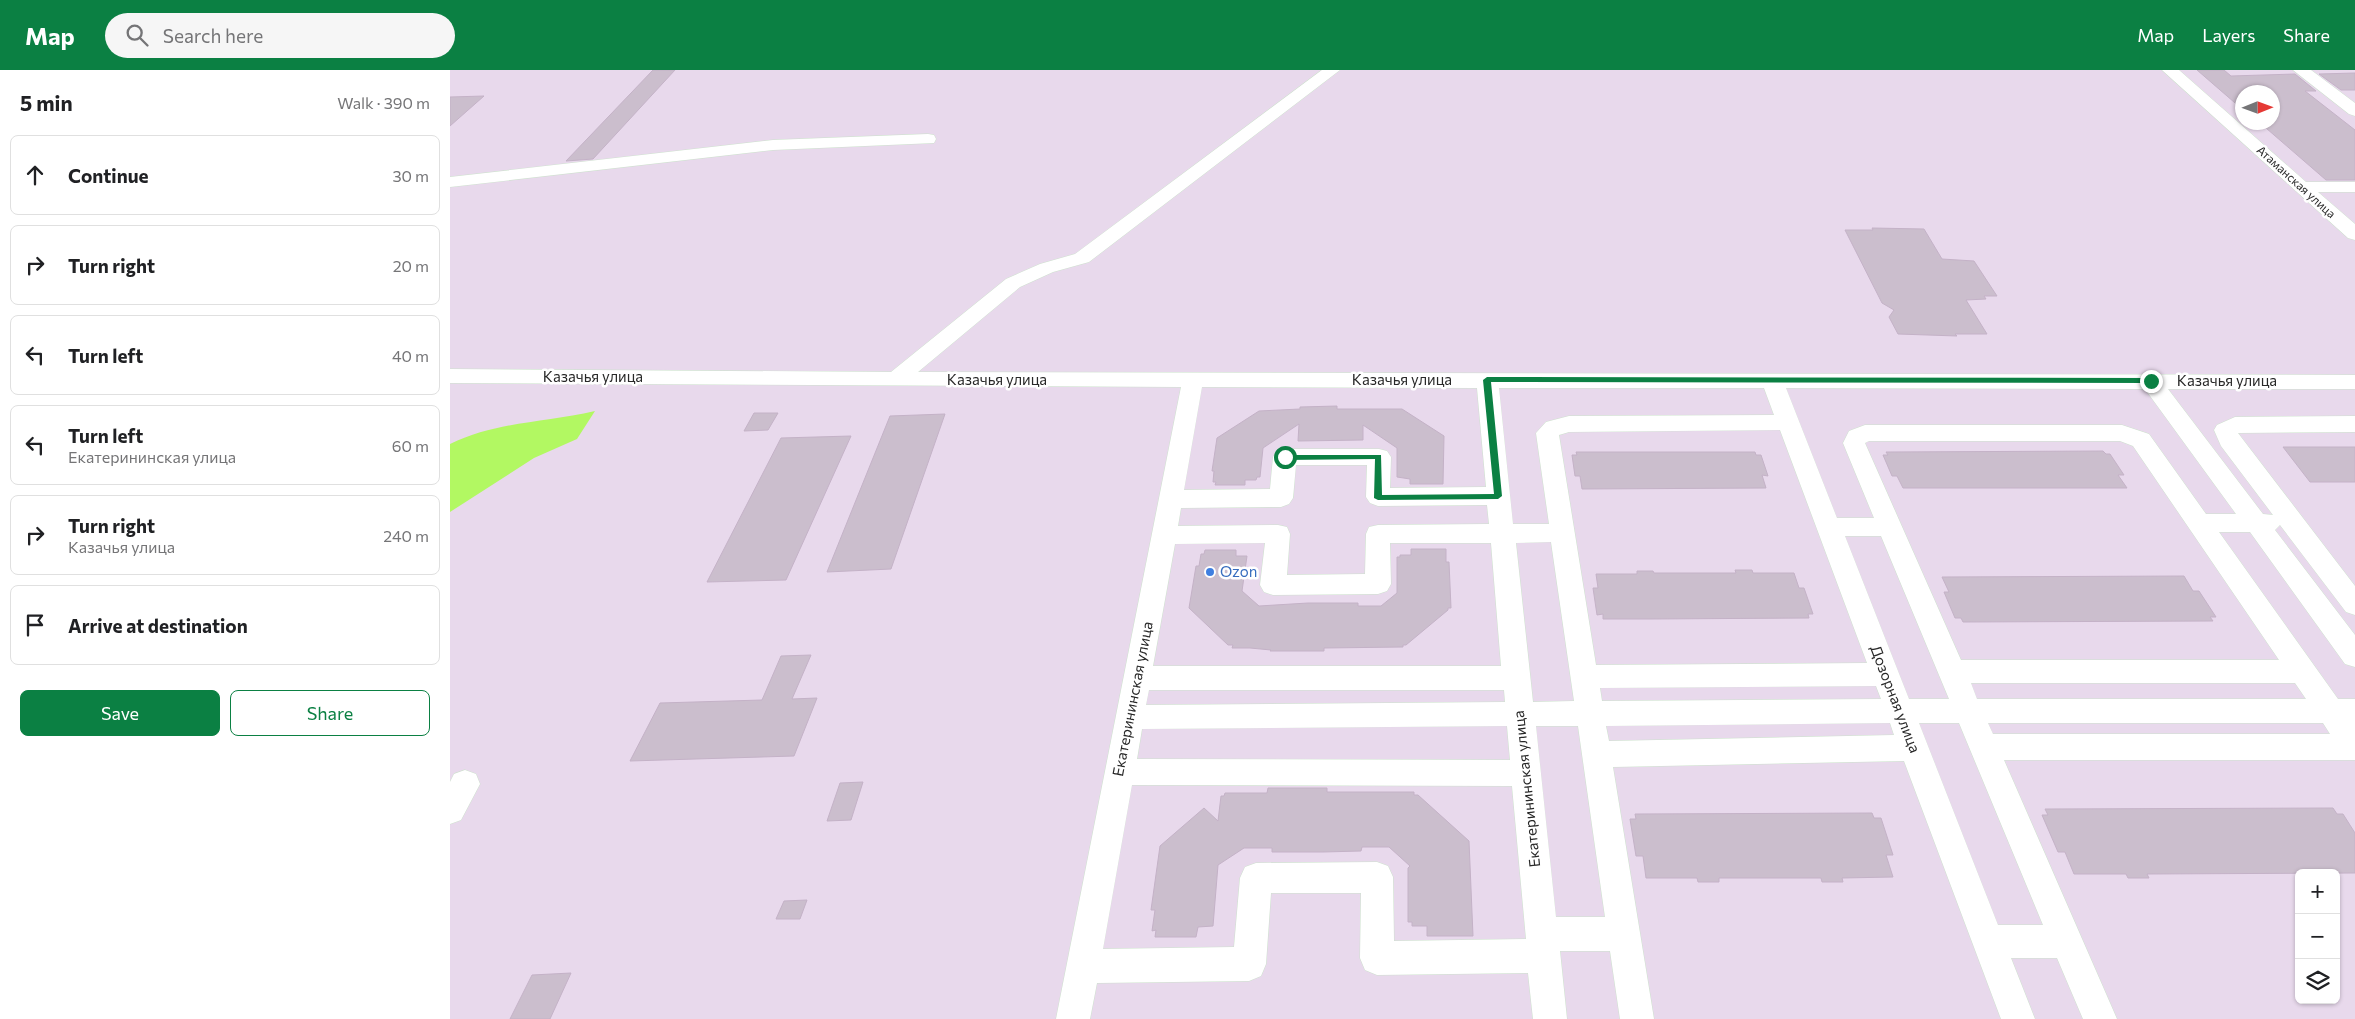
<!DOCTYPE html>
<meta charset="utf-8">
<style>
body{margin:0;font-family:Commissioner,sans-serif;background:#f6f6f6;color:#202124}
.controls{position:absolute;right:15px;bottom:15px;display:grid;overflow:hidden;border-radius:8px;box-shadow:0 1px 4px #0004}
.controls button{width:45px;height:45px;display:grid;place-items:center;padding:0;border:0;border-bottom:1px solid #e0e0e0;background:#fff;color:#202124;font:25px sans-serif}
.compass{position:absolute;left:1785px;top:15px;width:45px;height:45px;border-radius:50%;background:#fff;box-shadow:0 1px 4px #0004;rotate:89deg}
.stop{position:absolute;width:15px;height:15px;margin:-11px;border:4px solid #0b8043;border-radius:50%;background:#fff}
.stop.end{background:#0b8043;border-color:#fff;box-shadow:0 1px 5px #0008}
.list{margin:0;padding:0;list-style:none}
h2{display:flex;justify-content:space-between;align-items:center;height:65px;margin:0;padding:0 20px;font-size:21px}
h2 small{font-size:16px;font-weight:400;color:#757577}
.list li{display:grid;grid-template-columns:32px 1fr auto;gap:15px;align-items:center;box-sizing:border-box;height:80px;margin:0 10px 10px;padding:0 10px;border:1px solid #e0e0e0;border-radius:8px}
.list b{display:block;font-size:19px;white-space:nowrap}
.list p{margin:0;font-size:16px;white-space:nowrap;color:#757577}
.list em{font-size:16px;font-style:normal;color:#757577}
.actions{display:flex;gap:10px;padding:15px 20px}
.actions a{flex:1;padding:11px 0;border:1px solid #0b8043;border-radius:8px;text-align:center;font-size:18px;color:#0b8043}
.actions .main{background:#0b8043;color:#fff}
.icon{flex:none;width:28px;height:28px;fill:none;stroke:currentColor;stroke-width:2;stroke-linecap:round;stroke-linejoin:round}
.map{position:relative;flex:none;width:1905px;height:949px;overflow:hidden}
header{display:flex;align-items:center;gap:30px;box-sizing:border-box;height:70px;padding:0 25px;background:#0b8043;color:#fff}
header strong{font-size:24px}
nav{display:flex;gap:28px;margin-inline-start:auto;font-size:18px}
.search{width:350px;height:45px;background:#f6f6f6;display:flex;align-items:center;gap:12px;box-sizing:border-box;padding:0 18px;border-radius:28px;color:#757577;font-size:19px}
main{display:flex}
aside{flex:1;background:#fff}
.map>svg:first-child{display:block}
</style>
<header>
<strong>Map</strong>
<div class="search"><svg class="icon" aria-label="search" viewBox="0 0 24 24"><circle cx="10" cy="10" r="6"/><path d="M15 15l6 6"/></svg>Search here</div>
<nav><a>Map</a><a>Layers</a><a>Share</a></nav>
</header>
<main>
<aside>
<h2>5 min<small>Walk · 390 m</small></h2>
<ul class="list">
<li><svg class="icon" aria-label="ahead" viewBox="0 0 24 24"><path d="M12 20V5M6 11l6-6 6 6"/></svg><div><b>Continue</b></div><em>30 m</em></li>
<li><svg class="icon" aria-label="right" viewBox="0 0 24 24"><path d="M7 20v-9h11M14 6l5 5-5 5"/></svg><div><b>Turn right</b></div><em>20 m</em></li>
<li><svg class="icon" aria-label="left" viewBox="0 0 24 24"><path d="M17 20v-9H6M10 6l-5 5 5 5"/></svg><div><b>Turn left</b></div><em>40 m</em></li>
<li><svg class="icon" aria-label="left" viewBox="0 0 24 24"><path d="M17 20v-9H6M10 6l-5 5 5 5"/></svg><div><b>Turn left</b><p>Екатерининская улица</p></div><em>60 m</em></li>
<li><svg class="icon" aria-label="right" viewBox="0 0 24 24"><path d="M7 20v-9h11M14 6l5 5-5 5"/></svg><div><b>Turn right</b><p>Казачья улица</p></div><em>240 m</em></li>
<li><svg class="icon" aria-label="arrive" viewBox="0 0 24 24"><path d="M6 21V4h12l-3 4 3 4H6"/></svg><div><b>Arrive at destination</b></div></li>
</ul>
<div class="actions"><a class="main">Save</a><a>Share</a></div>
</aside>
<div class="map">
<svg width="1905" height="949" viewBox="0 0 1905 949">
<rect width="100%" height="100%" fill="#e8d9ec"/>
<path fill="#b2f862" d="M 145,341 L 127,369 L 84,388 L 0,442 L 0,374 C 48,351 94,353 145,341 Z"/>
<path fill="#cbbecd" stroke="#c4b2c7" d="M 203,0 L 225,0 L 143,89 L 116,91 Z
M 1747,0 L 1774,0 L 1781,6 L 1845,4 L 1866,21 L 1855,21 L 1905,60 L 1905,110 L 1876,110 L 1809,52 L 1822,52 L 1822,22 L 1792,22 L 1792,39 Z
M 1905,3 L 1905,20 L 1891,20 L 1869,4 Z
M 34,26 L 0,56 L 0,27 Z
M 1422,158 L 1474,159 L 1492,189 L 1524,191 L 1547,226 L 1534,226 L 1536,229 L 1516,230 L 1537,264 L 1505,264 L 1507,266 L 1448,264 L 1439,247 L 1444,240 L 1432,233 L 1395,160 L 1423,160 Z
M 887,336 L 887,339 L 952,339 L 994,366 L 993,414 L 960,414 L 960,409 L 947,407 L 947,378 L 913,355 L 913,370 L 848,371 L 849,354 L 813,378 L 810,407 L 807,407 L 806,410 L 795,410 L 795,415 L 765,415 L 766,412 L 763,412 L 764,401 L 762,401 L 767,368 L 809,341 L 850,339 L 850,337 Z
M 304,343 L 328,343 L 318,360 L 294,361 Z
M 495,344 L 441,499 L 377,502 L 440,346 Z
M 401,366 L 336,510 L 257,512 L 331,368 Z
M 1833,377 L 1905,377 L 1905,412 L 1860,412 Z
M 1653,381 L 1656,384 L 1660,384 L 1674,405 L 1668,405 L 1677,418 L 1453,418 L 1447,406 L 1442,406 L 1433,385 L 1438,385 L 1436,382 Z
M 1126,382 L 1305,382 L 1306,385 L 1311,385 L 1318,406 L 1312,405 L 1316,418 L 1132,419 L 1130,406 L 1125,406 L 1122,385 L 1127,385 Z
M 961,479 L 996,479 L 996,492 L 999,492 L 1001,538 L 998,538 L 998,540 L 956,575 L 953,575 L 953,577 L 874,578 L 874,581 L 820,581 L 821,580 L 800,578 L 782,578 L 783,575 L 778,575 L 739,538 L 746,496 L 749,496 L 751,484 L 754,484 L 755,480 L 786,480 L 786,486 L 797,486 L 792,521 L 809,536 L 858,533 L 908,533 L 908,536 L 931,536 L 947,523 L 947,487 L 950,487 L 950,485 L 961,485 Z
M 1285,500 L 1302,500 L 1303,503 L 1344,503 L 1349,518 L 1354,518 L 1363,544 L 1358,544 L 1359,548 L 1200,549 L 1153,549 L 1153,544 L 1147,545 L 1143,518 L 1148,518 L 1146,504 L 1187,504 L 1187,501 L 1203,501 L 1204,503 L 1286,503 Z
M 1734,506 L 1743,521 L 1749,521 L 1766,547 L 1760,547 L 1763,551 L 1513,552 L 1511,548 L 1505,548 L 1494,522 L 1499,522 L 1492,507 Z
M 361,585 L 342,629 L 367,628 L 344,686 L 180,691 L 210,633 L 312,630 L 331,586 Z
M 413,712 L 401,750 L 377,751 L 390,713 Z
M 818,718 L 877,718 L 877,722 L 964,722 L 964,725 L 968,725 L 1019,771 L 1023,866 L 977,866 L 977,856 L 962,856 L 962,852 L 958,852 L 958,798 L 960,796 L 939,777 L 912,777 L 911,781 L 873,782 L 822,782 L 822,778 L 794,778 L 768,795 L 763,856 L 748,857 L 746,867 L 705,867 L 706,860 L 702,861 L 705,840 L 701,840 L 710,776 L 754,738 L 768,751 L 771,726 L 774,726 L 775,723 L 817,723 Z
M 1883,738 L 1887,744 L 1893,744 L 1905,763 L 1905,803 L 1697,804 L 1699,808 L 1678,808 L 1676,804 L 1624,804 L 1615,782 L 1608,782 L 1592,745 L 1598,745 L 1595,739 Z
M 1422,743 L 1424,748 L 1431,748 L 1443,785 L 1436,785 L 1443,807 L 1392,808 L 1393,812 L 1372,812 L 1371,808 L 1269,808 L 1269,812 L 1248,812 L 1247,808 L 1196,808 L 1193,786 L 1186,786 L 1180,749 L 1186,749 L 1185,744 Z
M 357,830 L 350,849 L 326,849 L 334,831 Z
M 121,903 L 100,949 L 60,949 L 82,905 Z"/>
<g fill="none" stroke-linecap="round" stroke-linejoin="round">
<g stroke="#cee3ce" stroke-width="1">
<path id="minor" d="M 872,0 L 890,0 L 639,192 L 603,202 L 570,217 L 468,302 L 1905,305 L 1905,319 L 1718,319 L 1813,444 L 1823,445 L 1771,376 L 1764,360 L 1767,355 L 1785,347 L 1905,346 L 1905,362 L 1788,363 L 1905,516 L 1905,545 L 1896,542 L 1830,455 L 1825,460 L 1905,565 L 1905,597 L 1895,594 L 1800,462 L 1769,462 L 1888,629 L 1905,629 L 1905,690 L 1554,690 L 1667,949 L 1633,949 L 1607,888 L 1561,888 L 1585,949 L 1551,949 L 1454,691 L 1163,697 L 1204,949 L 1170,949 L 1160,881 L 1110,881 L 1117,949 L 1083,949 L 1078,903 L 927,905 L 915,900 L 910,888 L 911,823 L 821,823 L 816,894 L 811,906 L 799,911 L 647,913 L 640,949 L 606,949 L 731,317 L 0,313 L 0,299 L 441,302 L 556,209 L 590,194 L 625,184 ZM 752,317 L 1027,318 L 1036,417 L 940,418 L 941,387 L 937,381 L 929,379 L 835,379 L 827,381 L 823,387 L 820,419 L 734,420 ZM 1049,318 L 1314,318 L 1324,345 L 1119,346 L 1096,352 L 1086,363 L 1099,454 L 1063,454 ZM 1336,318 L 1695,319 L 1786,444 L 1756,444 L 1699,364 L 1672,355 L 1415,355 L 1399,361 L 1393,373 L 1424,448 L 1387,448 ZM 1330,360 L 1417,593 L 1146,595 L 1109,365 L 1119,362 ZM 1419,371 L 1670,371 L 1683,376 L 1829,590 L 1511,590 L 1415,373 ZM 846,395 L 917,395 L 916,427 L 920,433 L 928,436 L 1037,435 L 1039,454 L 928,455 L 919,457 L 916,464 L 915,504 L 837,505 L 840,464 L 837,457 L 828,455 L 728,456 L 731,438 L 831,437 L 839,434 L 843,428 ZM 1395,466 L 1431,466 L 1499,629 L 1459,629 ZM 1101,472 L 1124,631 L 1083,632 L 1066,473 ZM 815,473 L 810,515 L 814,522 L 823,525 L 928,524 L 937,521 L 941,514 L 940,473 L 1041,473 L 1051,596 L 703,596 L 725,474 ZM 1521,613 L 1845,613 L 1856,629 L 1527,629 ZM 1426,616 L 1431,629 L 1152,631 L 1150,618 ZM 699,620 L 1054,620 L 1055,632 L 696,635 ZM 1440,653 L 1444,665 L 1159,671 L 1156,656 ZM 1469,653 L 1509,653 L 1593,855 L 1548,855 ZM 1538,653 L 1873,653 L 1880,664 L 1543,664 ZM 1057,656 L 1060,690 L 687,689 L 692,659 ZM 1086,656 L 1128,656 L 1155,847 L 1106,847 ZM 682,715 L 1062,716 L 1076,869 L 944,871 L 943,807 L 938,796 L 927,792 L 806,793 L 795,797 L 790,808 L 784,877 L 653,879 Z
M 1712,0 L 1729,0 L 1856,112 L 1905,112 L 1905,122 L 1868,122 L 1905,154 L 1905,170 L 1898,168 Z
M 1843,0 L 1861,0 L 1905,33 L 1905,46 L 1899,44 Z
M 478,64 L 484,65 L 486,69 L 484,73 L 323,80 L 0,117 L 0,107 L 323,70 Z
M 15,700 L 26,704 L 30,714 L 11,750 L 0,754 L 0,712 L 4,704 Z"/>
</g>
<use href="#minor" fill="#fff" fill-rule="evenodd"/>
</g>
<path fill="#0b8043" d="M 1037,307 L 1701,308 L 1704,311 L 1701,313 L 1041,312 L 1052,426 L 1048,429 L 928,430 L 924,428 L 925,389 L 835,390 L 831,387 L 835,385 L 931,385 L 932,425 L 1044,424 L 1033,310 Z"/>
<circle fill="#3f7fe0" stroke="#fff" stroke-width="2" cx="760" cy="502" r="5"/>
<g text-anchor="middle" stroke-width="5" stroke-linejoin="round" paint-order="stroke">
<g font-size="12" fill="#282828" stroke="#fff">
<text transform="translate(1846 112) rotate(42)" y="4">Атаманская улица</text>
</g>
<g font-size="15" fill="#282828" stroke="#fff">
<text x="143" y="312">Казачья улица</text>
<text x="547" y="315">Казачья улица</text>
<text x="952" y="315">Казачья улица</text>
<text x="1777" y="316">Казачья улица</text>
<text transform="translate(683 629) rotate(-79)" y="5">Екатерининская улица</text>
<text transform="translate(1445 629) rotate(69)" y="5">Дозорная улица</text>
<text transform="translate(1077 719) rotate(-96)" y="5">Екатерининская улица</text>
</g>
<g font-size="15" fill="#366cbe" stroke="#fff" text-anchor="start">
<text x="770" y="507">Ozon</text>
</g>
</g>
</svg>
<div class="controls">
<button>+</button>
<button>−</button>
<button><svg class="icon" aria-label="layers" viewBox="0 0 24 24"><path d="M12 4l9 5-9 5-9-5zM3 14l9 5 9-5"/></svg></button>
</div>
<svg class="compass" viewBox="-18 -18 36 36"><path d="M0-13l5 13h-10z" fill="#e53935"/><path d="M0 13l5-13h-10z" fill="#757577"/></svg>
<div class="stop" style="left:835px;top:387px"></div>
<div class="stop end" style="left:1701px;top:311px"></div>
</div>
</main>
